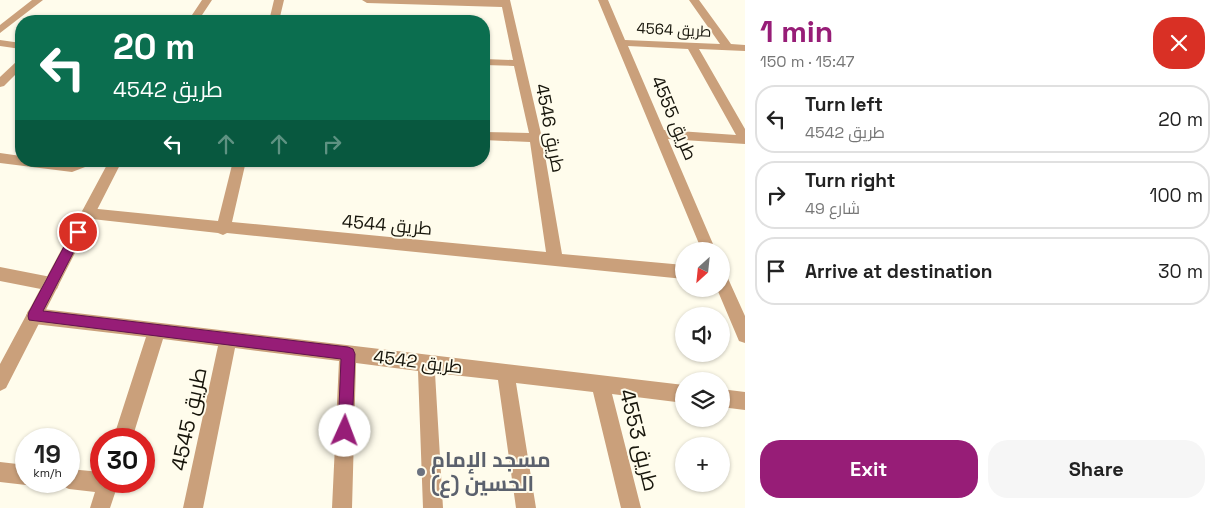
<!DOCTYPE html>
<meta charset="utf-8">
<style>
body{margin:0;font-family:"Space Grotesk",Cairo,sans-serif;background:#f6f6f6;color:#222;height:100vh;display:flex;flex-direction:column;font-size:19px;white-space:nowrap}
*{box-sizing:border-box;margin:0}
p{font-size:16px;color:#767676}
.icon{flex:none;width:28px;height:28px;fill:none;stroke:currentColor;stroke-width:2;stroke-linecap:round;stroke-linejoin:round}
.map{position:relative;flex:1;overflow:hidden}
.sheet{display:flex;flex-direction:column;background:#fff;width:475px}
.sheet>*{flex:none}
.banner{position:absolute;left:15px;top:15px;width:475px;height:152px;border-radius:20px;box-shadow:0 1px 4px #0004;background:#0b6e4f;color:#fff;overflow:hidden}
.needle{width:32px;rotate:207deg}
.tools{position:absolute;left:675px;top:242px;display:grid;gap:10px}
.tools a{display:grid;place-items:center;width:55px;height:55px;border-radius:50%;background:#fff;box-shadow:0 1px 4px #0004;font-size:25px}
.speed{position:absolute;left:15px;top:428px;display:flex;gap:10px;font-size:25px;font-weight:700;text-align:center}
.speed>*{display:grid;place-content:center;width:65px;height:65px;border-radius:50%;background:#fff;box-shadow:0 1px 4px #0004;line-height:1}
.speed small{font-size:12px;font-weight:400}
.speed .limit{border:8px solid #d22;background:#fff;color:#111}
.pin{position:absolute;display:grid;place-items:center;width:42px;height:42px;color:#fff;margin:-21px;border:2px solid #fff;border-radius:50%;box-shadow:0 1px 5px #0007}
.me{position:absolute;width:55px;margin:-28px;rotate:2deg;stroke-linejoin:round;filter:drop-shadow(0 0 4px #0008)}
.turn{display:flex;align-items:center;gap:18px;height:105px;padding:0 15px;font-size:22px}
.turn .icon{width:65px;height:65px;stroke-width:2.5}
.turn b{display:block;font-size:35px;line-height:42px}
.lanes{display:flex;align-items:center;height:48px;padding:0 15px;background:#0003;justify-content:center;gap:25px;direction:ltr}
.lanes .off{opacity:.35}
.round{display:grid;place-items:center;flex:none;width:52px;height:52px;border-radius:20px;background:#f6f6f6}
.head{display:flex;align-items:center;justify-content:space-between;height:85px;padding:0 15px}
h1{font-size:30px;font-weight:700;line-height:38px;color:#971d77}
.action{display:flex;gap:10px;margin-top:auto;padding:10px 15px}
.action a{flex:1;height:58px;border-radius:20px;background:#971d77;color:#fff;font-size:20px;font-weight:700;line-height:58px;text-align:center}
.action a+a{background:#f6f6f6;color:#222}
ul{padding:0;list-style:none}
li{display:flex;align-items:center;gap:15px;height:68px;margin:0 10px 8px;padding:0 5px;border:2px solid #e0e0e0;border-radius:20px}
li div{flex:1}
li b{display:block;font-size:19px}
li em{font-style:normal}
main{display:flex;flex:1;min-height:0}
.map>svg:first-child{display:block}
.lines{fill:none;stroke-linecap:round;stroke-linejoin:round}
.minor{fill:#caa07b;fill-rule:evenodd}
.tertiary{fill:#caa07b;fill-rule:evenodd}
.route{fill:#971d77;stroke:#62134d}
.worship-dot{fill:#6b7280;stroke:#fffcec;stroke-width:2}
.labels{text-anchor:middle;stroke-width:4;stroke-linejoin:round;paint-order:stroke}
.far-street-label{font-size:15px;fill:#17150b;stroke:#fffcec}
.street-label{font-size:18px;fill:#17150b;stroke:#fffcec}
.near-street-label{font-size:21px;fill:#17150b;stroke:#fffcec}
.near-worship-label{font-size:21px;font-weight:bold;fill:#5b616d;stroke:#fffcec;text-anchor:start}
</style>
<main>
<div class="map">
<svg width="745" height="508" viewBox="0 0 745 508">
<rect width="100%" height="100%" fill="#fffcec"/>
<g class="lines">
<!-- minor -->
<path class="minor" d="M32,0H43L0,33V25Z
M274,0H284L279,21H269Z
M362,0H510L542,138L562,254L684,265V279L227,233L223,235L218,233L83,218L81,214L83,210L88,208L218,221L233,161H246L232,222L546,252L530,142L484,140V132L529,133L514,66L484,65V59L513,60L502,7L367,3Z
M598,0H608L625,40L720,44L689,0H699L731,44L745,45V51L699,49L745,129V144L668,139L716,251H702ZM628,46L688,49L736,135L664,130Z
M0,40L21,43V49L0,46Z
M21,60V69L4,86L0,87V77L17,61Z
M0,153L21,156V161H94L93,164L72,172L0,163Z
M0,267L51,277L57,279L59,284L57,289L51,291L0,281Z
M721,272L726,274L745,316V343L739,341L717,289H721Z
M34,308L684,385V403L612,394L641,508H621L593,392L516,383L536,508H516L498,380L435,373L443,508H423L418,371L356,363L352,508H332L339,361L235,348L203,508H183L218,346L163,339L132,439H113L146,337L34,324L28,321L26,316L28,311Z
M721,389L745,392V410L721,407Z
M0,462L26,465V481L33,482L26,485L0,482Z
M69,469L101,472V481H119L110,508H90L95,492L69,489L62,486L60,481H69Z"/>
<!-- tertiary -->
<path class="tertiary" d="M202,0H212L198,21H188Z
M109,161H122L6,388L0,391V364Z"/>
</g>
<!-- route -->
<path class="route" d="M78,227L84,232L43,311L348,347L353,349L355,354L352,431L350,436L345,438L340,436L338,431L341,359L29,320L28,316L29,312L74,228Z"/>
<!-- markers -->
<circle class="worship-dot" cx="421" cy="472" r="5"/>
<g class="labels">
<!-- far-street labels -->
<g class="far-street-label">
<text transform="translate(674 30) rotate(3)" y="5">طريق 4564</text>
</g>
<!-- street labels -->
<g class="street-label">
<text transform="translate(674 118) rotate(67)" y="6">طريق 4555</text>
<text transform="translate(550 128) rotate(79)" y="6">طريق 4546</text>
<text transform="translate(387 225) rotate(5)" y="6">طريق 4544</text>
<text transform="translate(418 362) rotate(7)" y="6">طريق 4542</text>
</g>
<!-- near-street labels -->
<g class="near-street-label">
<text transform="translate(189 419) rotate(-78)" y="7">طريق 4545</text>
<text transform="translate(639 440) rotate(76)" y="7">طريق 4553</text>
</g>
<!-- near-worship labels -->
<g class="near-worship-label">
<text x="431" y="467">مسجد الإمام<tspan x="431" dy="24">الحسين (ع)</tspan></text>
</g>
</g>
</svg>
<div class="tools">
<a><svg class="needle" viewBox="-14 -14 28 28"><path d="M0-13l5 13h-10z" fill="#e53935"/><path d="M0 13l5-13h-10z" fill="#767676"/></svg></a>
<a><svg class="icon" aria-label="sound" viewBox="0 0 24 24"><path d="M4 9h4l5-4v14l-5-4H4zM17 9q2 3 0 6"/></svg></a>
<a><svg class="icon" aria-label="layers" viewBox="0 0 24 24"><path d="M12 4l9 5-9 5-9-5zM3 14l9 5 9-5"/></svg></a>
<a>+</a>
</div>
<div class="speed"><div>19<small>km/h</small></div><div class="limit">30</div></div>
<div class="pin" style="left:78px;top:232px;background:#d93025"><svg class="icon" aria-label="arrive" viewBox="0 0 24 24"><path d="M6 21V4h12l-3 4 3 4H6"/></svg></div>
<svg class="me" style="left:345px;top:431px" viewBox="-20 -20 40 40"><circle r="19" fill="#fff"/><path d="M0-13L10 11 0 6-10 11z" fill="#971d77"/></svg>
<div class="banner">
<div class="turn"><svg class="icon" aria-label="left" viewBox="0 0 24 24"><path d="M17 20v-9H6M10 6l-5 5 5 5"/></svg><div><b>20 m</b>طريق 4542</div></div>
<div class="lanes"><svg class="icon" aria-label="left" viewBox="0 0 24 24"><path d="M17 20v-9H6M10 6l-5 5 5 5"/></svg><svg class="icon off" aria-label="ahead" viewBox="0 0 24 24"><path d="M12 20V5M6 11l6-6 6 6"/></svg><svg class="icon off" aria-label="ahead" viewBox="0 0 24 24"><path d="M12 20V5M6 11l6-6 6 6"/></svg><svg class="icon off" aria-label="right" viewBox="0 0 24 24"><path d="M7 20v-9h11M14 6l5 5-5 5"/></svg></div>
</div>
</div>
<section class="sheet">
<div class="head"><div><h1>1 min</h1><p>150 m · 15:47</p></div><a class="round" style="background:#d93025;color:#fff"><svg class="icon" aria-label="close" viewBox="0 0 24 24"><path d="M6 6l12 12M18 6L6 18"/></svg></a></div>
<ul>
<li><svg class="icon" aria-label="left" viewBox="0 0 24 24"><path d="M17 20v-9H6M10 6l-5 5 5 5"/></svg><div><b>Turn left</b><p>طريق 4542</p></div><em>20 m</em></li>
<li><svg class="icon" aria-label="right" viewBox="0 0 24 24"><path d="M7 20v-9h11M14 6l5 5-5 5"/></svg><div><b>Turn right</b><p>شارع 49</p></div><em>100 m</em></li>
<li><svg class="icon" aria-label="arrive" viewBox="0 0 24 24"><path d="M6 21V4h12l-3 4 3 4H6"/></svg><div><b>Arrive at destination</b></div><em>30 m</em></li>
</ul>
<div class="action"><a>Exit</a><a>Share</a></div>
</section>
</main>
